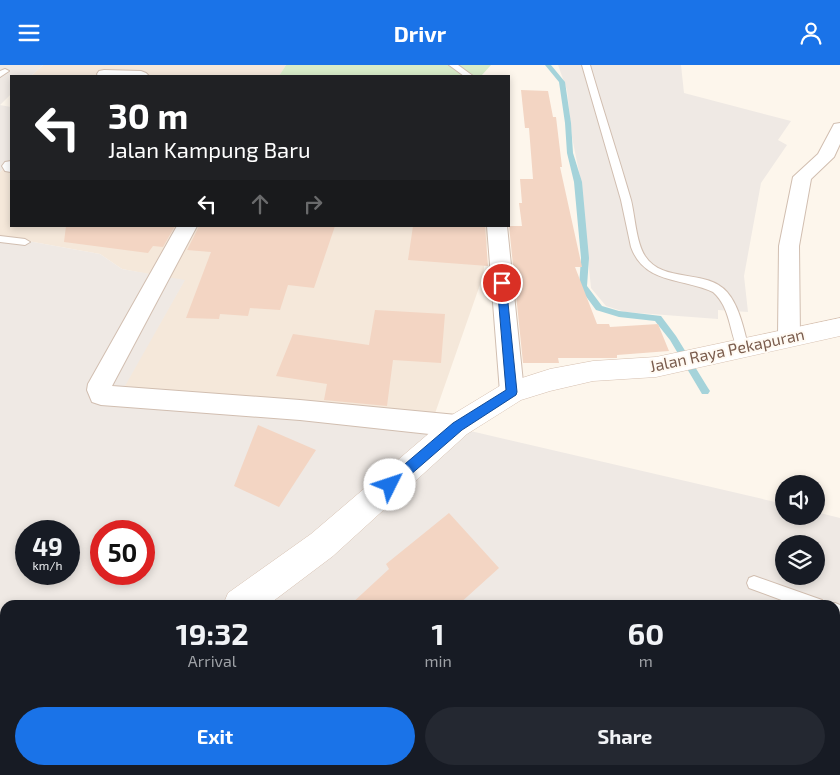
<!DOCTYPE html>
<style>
body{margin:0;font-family:"Exo 2",sans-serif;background:#242831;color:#f1f3f6;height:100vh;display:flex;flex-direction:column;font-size:19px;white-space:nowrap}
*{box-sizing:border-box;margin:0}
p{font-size:16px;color:#9ea1a6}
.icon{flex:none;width:28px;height:28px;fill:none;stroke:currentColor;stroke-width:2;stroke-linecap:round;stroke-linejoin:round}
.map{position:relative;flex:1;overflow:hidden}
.panel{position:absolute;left:0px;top:535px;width:840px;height:175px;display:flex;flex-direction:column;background:#171b24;border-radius:15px 15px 0 0;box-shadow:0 2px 8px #0003}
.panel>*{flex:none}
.top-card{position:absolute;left:10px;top:10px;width:500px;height:152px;border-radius:0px;box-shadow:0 2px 8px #0003;background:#202124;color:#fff;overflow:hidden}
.controls{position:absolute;left:775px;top:410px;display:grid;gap:10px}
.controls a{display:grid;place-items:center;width:50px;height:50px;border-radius:50%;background:#171b24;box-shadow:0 2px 8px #0003;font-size:25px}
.speed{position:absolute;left:15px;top:455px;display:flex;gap:10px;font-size:25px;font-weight:700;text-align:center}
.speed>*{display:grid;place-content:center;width:65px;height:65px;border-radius:50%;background:#171b24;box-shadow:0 2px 8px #0003;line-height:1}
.speed small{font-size:12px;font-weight:400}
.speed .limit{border:8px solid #d22;background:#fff;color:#111}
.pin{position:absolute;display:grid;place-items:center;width:42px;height:42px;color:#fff;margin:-21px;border:2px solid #fff;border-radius:50%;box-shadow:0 1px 5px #0007}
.me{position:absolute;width:55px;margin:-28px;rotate:49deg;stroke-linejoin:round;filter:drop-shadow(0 0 4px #0008)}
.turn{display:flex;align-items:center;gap:18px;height:105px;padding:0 15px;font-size:22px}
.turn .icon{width:65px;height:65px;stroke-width:2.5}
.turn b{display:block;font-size:35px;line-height:42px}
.lanes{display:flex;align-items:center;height:48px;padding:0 15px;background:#0003;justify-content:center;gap:25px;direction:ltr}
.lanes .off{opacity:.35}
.eta{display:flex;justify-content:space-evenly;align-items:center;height:85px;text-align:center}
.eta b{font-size:30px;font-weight:700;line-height:35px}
.primary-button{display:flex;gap:10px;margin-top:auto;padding:10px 15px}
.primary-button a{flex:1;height:58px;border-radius:30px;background:#1a73e8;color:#fff;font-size:20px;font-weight:700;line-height:58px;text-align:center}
.primary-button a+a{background:#242831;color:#f1f3f6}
header{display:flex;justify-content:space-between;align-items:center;height:65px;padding:0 15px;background:#1a73e8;color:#fff;font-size:22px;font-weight:700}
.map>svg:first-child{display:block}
.residential{fill:#f5e8da}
.industrial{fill:#efe9e4;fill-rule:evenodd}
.green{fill:#d8ecc9}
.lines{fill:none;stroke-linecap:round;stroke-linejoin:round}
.stream{fill:#a5d3da;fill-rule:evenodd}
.building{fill:#f3d5c3}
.lane-casing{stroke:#d1beb0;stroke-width:2}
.street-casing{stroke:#d1beb0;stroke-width:2}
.secondary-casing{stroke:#d6c0b0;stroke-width:1}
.lane{fill:#fff;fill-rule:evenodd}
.street{fill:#fff;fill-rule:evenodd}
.secondary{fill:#fff;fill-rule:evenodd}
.route{fill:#1a73e8;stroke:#114b97}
.labels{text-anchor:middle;stroke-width:4;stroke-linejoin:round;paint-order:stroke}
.street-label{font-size:16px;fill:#7a5c4d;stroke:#fffaf3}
</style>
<header><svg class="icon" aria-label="menu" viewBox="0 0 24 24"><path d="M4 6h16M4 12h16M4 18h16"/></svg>Drivr<svg class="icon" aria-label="person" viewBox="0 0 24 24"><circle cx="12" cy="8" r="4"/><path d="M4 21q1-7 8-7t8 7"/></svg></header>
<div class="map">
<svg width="840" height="710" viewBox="0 0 840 710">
<rect width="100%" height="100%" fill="#fdf6ec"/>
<!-- residential -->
<path class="residential" d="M43,0H286L279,11H31Z
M11,96V161H489L483,211L432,357L124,321L184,216L122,204L100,189L0,171V107Z"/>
<!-- industrial -->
<path class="industrial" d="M0,0H43L31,11H11V29L0,40Z
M558,0H681L684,28L791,56L778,75L787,80L761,118L744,211L748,247L718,245V254L625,247L606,241L591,223L580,112L572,72L567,25Z
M0,40L11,42V96L0,107Z
M0,171L100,189L122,204L185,215L125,321L432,357L784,439V451H816V447L840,453V710H0ZM26,466H69V509H26ZM101,466H144V509H101ZM784,479H816V511H784ZM5,540H835V705H5Z"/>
<!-- green -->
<path class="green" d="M286,0H491L481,11H279Z"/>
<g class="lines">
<!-- stream -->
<path class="stream" d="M545,0H551L565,17L571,58L573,88L582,117L589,193L587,221L602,241L619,246L661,251L676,271L708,323L710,326L708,329H702L670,275L655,256L619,252L596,245L579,222L581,193L574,117L567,88L565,58L559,17Z"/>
</g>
<!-- building -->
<path class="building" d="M521,25L548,26L553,52H556L562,102H560L582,202H575L597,259H609L610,262L658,259L669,286L617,290V293H558L559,298H523L509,161H522L519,138H522L520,114H533L529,63H525Z
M66,161H175L163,182L153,181L148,188L64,177Z
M199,161H335L314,223L288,220L280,245L250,243L248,251L220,249L219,254L186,253L211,187L187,185Z
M413,161H485L488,201L408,195Z
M375,245L445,249L441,298L393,295L387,341L324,335L327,319L276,311L293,269L369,280Z
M258,360L316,385L279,442L234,421Z
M449,448L499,503L458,540H350L389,504L386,499Z"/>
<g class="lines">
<!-- lane casing -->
<g class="lane-casing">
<path id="lane" d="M449,0H458L473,11H464Z
M582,0H590C603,45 618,90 631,135C635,151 636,177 645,191C663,219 706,203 727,227C740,242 744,266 749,284L747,287H739C729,267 731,243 713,227C683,213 644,219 631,182L621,135Z
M5,4L9,6L0,12V6Z
M0,171L25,174L30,177L25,180L0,177Z
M754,511L822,535L825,540H795L749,523L747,518L749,513Z
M835,538L840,540V556L835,554V540H831Z"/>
</g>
<!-- street casing -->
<g class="street-casing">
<path id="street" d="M104,5L141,6L146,8L149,11H98L97,9L99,6Z
M840,58V79L834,92L811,114L799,181L800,272L797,278L789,281L781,278L778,272L779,181L793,112L818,89L834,59Z
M11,96V107L5,106L2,101L5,97Z
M177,161H197L112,321L300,335L457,350L466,353L470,361L466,369L457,372L300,355L101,340L92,337L87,325L88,319Z
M487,161H507L524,327L521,334L512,337L503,334L500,327Z"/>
</g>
<!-- secondary casing -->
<g class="secondary-casing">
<path id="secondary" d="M840,253V271L656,312L593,316L550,326L521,335L467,369L333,491L268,540H223L228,528L311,469L447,353L503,319L550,304L593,296L656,292Z
M5,702V705H46L44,710H2Z"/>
</g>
<!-- lane -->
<use href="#lane" class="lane"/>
<!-- street -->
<use href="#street" class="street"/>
<!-- secondary -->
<use href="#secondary" class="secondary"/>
</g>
<!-- route -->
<path class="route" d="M502,215L506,218L517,327L516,330L462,365L394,424L390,426L385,424L384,420L385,416L453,358L506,325L497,218Z"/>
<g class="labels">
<!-- street labels -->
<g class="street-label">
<text transform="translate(727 285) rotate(-12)" y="6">Jalan Raya Pekapuran</text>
</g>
</g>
</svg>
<div class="controls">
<a><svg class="icon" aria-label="sound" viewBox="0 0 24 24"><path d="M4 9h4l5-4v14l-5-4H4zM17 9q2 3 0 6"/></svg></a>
<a><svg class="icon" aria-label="layers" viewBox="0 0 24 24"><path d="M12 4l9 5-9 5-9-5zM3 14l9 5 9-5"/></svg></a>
</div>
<div class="speed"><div>49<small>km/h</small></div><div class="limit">50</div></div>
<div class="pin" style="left:502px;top:218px;background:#d93025"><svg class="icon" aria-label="arrive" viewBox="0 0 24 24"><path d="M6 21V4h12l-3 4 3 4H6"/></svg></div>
<svg class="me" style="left:390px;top:420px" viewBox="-20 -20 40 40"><circle r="19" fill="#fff"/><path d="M0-13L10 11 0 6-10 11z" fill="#1a73e8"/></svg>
<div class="top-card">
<div class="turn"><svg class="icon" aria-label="left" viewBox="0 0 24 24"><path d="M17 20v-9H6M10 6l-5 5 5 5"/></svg><div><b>30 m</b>Jalan Kampung Baru</div></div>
<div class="lanes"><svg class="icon" aria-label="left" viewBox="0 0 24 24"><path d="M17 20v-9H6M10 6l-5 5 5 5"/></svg><svg class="icon off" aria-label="ahead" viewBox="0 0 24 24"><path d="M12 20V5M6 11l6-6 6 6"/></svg><svg class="icon off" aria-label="right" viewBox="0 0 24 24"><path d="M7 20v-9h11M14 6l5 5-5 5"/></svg></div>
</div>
<section class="panel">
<div class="eta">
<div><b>19:32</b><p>Arrival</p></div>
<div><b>1</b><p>min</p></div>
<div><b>60</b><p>m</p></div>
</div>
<div class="primary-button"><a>Exit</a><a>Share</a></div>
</section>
</div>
